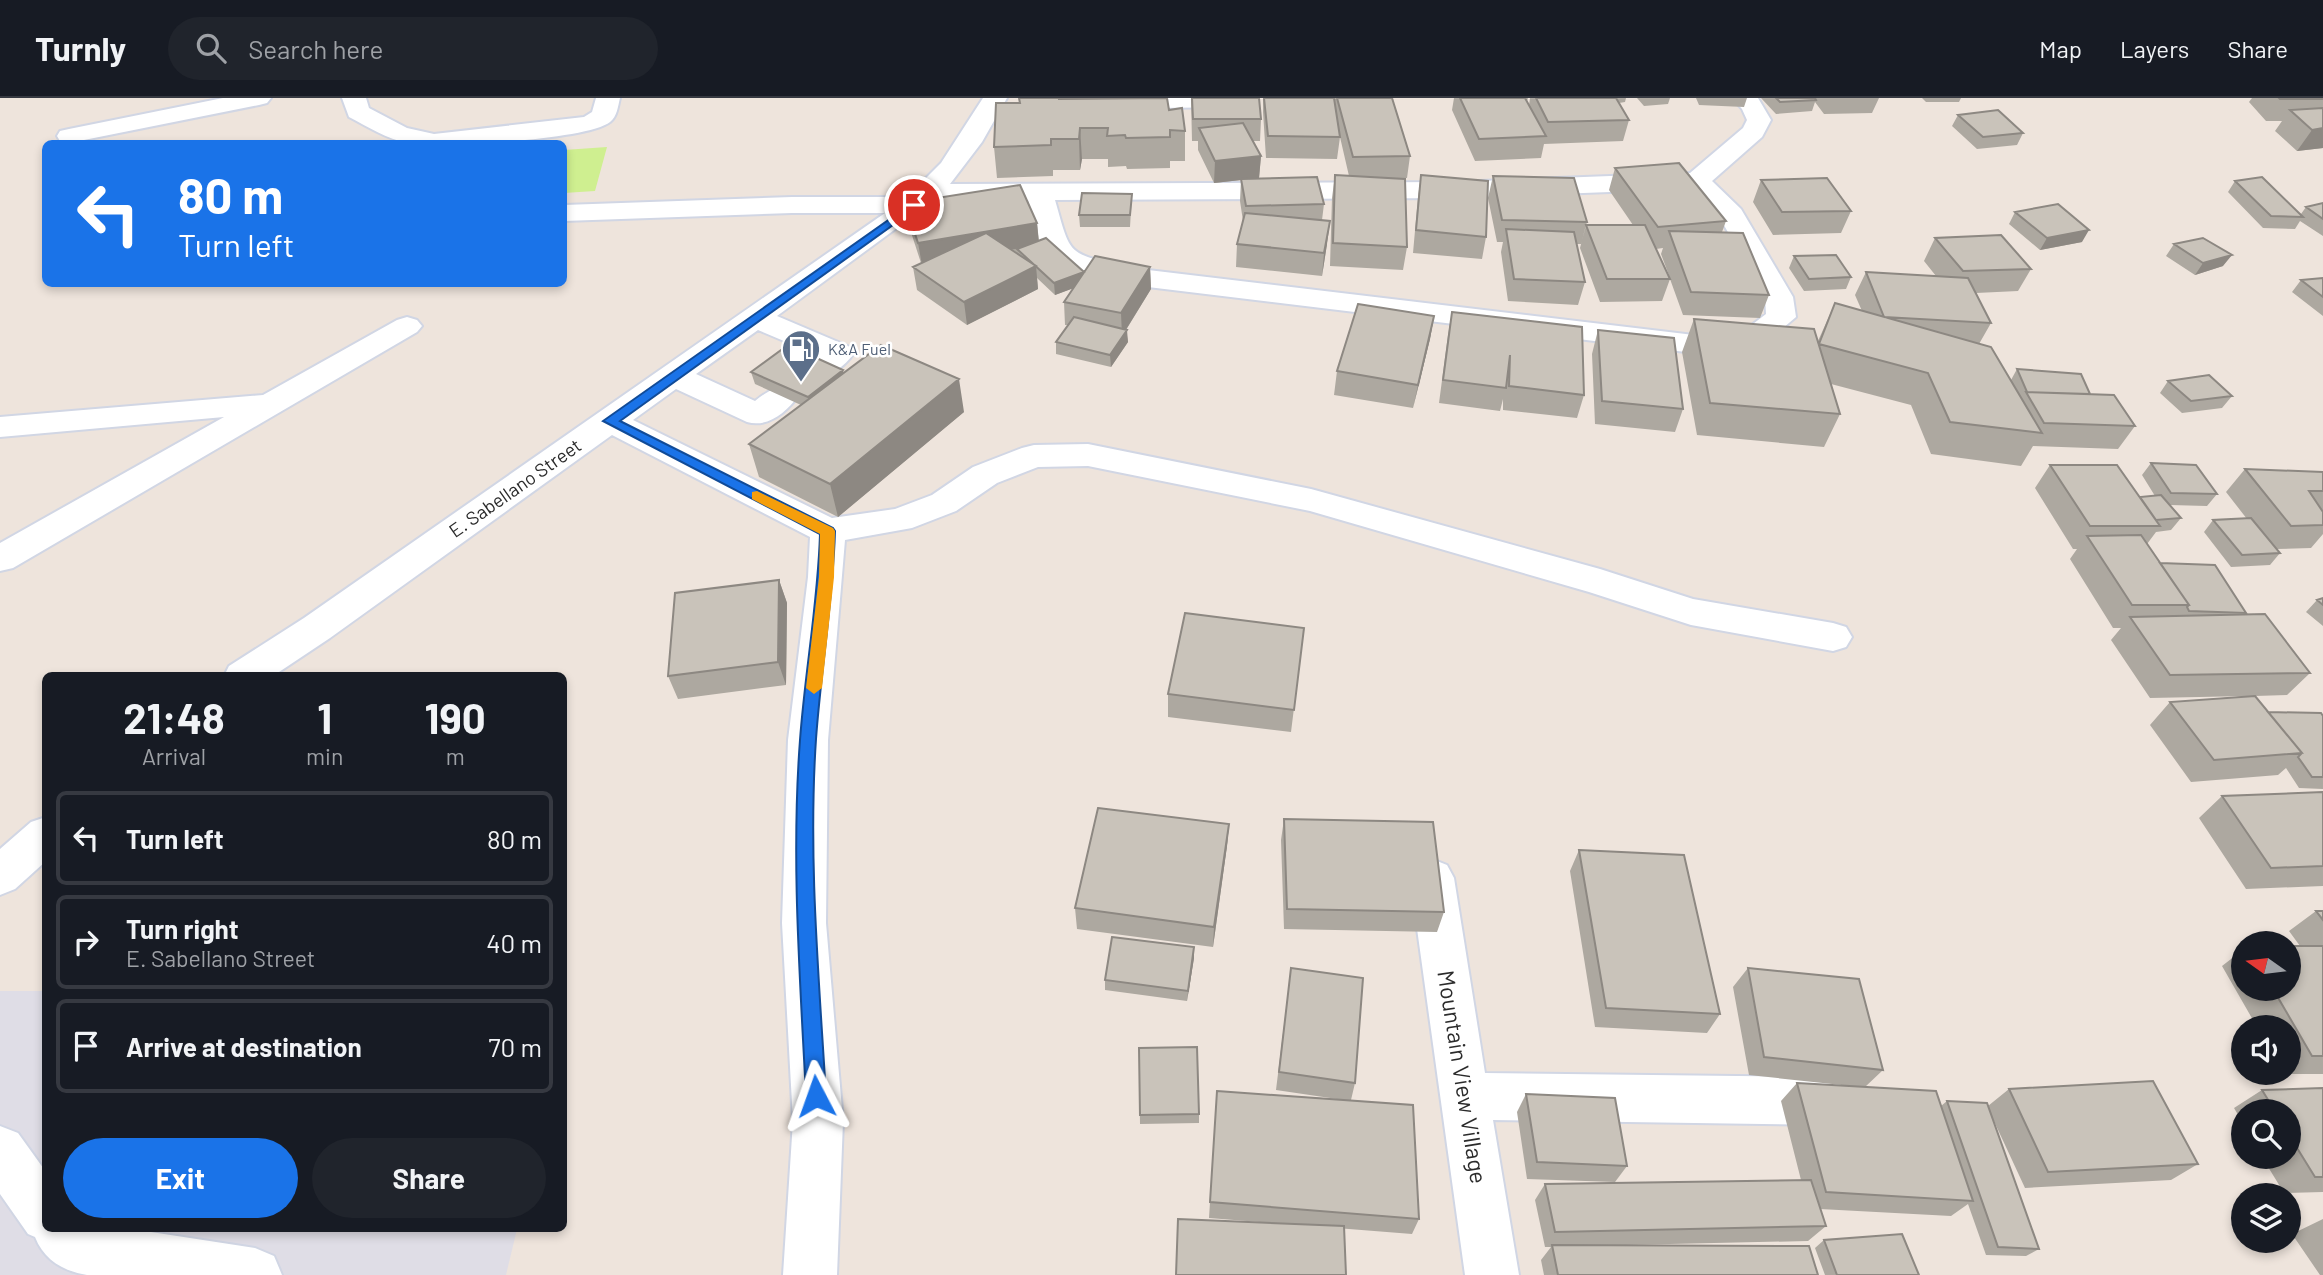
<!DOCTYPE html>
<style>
body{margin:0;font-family:Barlow,sans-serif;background:#20242c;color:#f1f3f6;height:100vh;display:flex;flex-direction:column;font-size:26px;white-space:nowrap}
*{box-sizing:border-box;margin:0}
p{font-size:23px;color:#9ea1a6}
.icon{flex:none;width:38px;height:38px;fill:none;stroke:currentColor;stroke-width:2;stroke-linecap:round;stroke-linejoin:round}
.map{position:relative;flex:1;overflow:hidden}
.sheet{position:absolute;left:42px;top:574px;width:525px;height:560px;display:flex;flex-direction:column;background:#171b24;border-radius:10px;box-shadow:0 4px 10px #0003}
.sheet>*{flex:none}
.guide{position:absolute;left:42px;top:42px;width:525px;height:147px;border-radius:10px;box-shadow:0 4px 10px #0003;background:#1a73e8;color:#fff;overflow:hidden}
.needle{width:46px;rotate:284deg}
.buttons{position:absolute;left:2231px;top:833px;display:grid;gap:14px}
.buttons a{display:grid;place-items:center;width:70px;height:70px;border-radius:50%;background:#171b24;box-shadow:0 4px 10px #0003;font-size:35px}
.pin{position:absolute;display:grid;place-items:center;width:60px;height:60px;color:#fff;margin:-30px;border:4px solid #fff;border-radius:50%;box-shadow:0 2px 7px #0007}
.me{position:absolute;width:77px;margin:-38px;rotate:356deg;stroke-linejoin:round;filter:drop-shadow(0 0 5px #0008)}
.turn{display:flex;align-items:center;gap:24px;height:147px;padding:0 21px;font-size:32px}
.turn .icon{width:91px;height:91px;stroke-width:2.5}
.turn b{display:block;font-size:49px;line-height:60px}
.eta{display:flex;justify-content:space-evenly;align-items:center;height:119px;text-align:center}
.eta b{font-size:42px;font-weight:700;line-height:49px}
.action{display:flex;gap:14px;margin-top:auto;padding:14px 21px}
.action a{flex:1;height:80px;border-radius:42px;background:#1a73e8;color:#fff;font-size:28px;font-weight:700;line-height:80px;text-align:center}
.action a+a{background:#20242c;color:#f1f3f6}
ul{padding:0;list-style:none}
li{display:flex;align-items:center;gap:21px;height:94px;margin:0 14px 10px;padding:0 7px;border:4px solid #363941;border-radius:10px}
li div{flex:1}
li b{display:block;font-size:26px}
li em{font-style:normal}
header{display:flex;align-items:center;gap:42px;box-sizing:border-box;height:98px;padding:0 35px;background:#171b24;border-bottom:2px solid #363941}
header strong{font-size:33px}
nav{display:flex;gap:38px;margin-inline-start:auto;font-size:24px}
.search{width:490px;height:63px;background:#20242c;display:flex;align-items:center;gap:18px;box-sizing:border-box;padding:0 24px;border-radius:38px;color:#9ea1a6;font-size:26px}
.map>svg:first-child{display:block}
.industrial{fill:#dfdde6}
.pitch{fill:#cfef90}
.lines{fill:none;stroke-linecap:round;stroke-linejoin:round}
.minor-casing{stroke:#d1d6e4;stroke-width:4}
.minor{fill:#fff;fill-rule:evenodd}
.wall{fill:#ada8a0;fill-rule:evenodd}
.shaded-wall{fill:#8d8882}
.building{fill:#c9c3ba;stroke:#8d8882;stroke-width:2}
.route{fill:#1a73e8;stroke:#114b97;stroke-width:2}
.slow{fill:#f59e0b}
.labels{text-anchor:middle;stroke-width:5;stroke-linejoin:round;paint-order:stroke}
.far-service-label{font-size:16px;fill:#4e5e75;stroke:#fff;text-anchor:start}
.street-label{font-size:19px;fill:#2b2b2b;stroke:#fff}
.near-street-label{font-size:23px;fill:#2b2b2b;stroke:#fff}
</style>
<header>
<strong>Turnly</strong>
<div class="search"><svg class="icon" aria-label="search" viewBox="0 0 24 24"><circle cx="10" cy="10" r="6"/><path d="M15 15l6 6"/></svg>Search here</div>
<nav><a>Map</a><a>Layers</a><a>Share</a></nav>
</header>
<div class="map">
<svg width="2323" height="1177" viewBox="0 0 2323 1177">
<rect width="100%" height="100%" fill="#eee4dc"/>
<!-- industrial -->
<path class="industrial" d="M0,893H45L46,1130L517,1131L506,1177H0Z"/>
<!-- pitch -->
<path class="pitch" d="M607,49L595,93L564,95V52Z"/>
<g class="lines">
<!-- minor casing -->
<g class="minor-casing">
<path id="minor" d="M223,0H271L267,5L259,7L69,45L60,43L57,38L60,33L69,31Z
M342,0H366L369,10L407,30L434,36L584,19L592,14L596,0H620C618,8 617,19 610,24C588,42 440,50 408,45C387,41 368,29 349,19Z
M983,0H1007L982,44L950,86L1454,84L1690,75L1743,30L1747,22L1742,11L1732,0H1758L1771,22L1762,39L1712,83L1741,111L1793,199L1796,219L1764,246L1694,255L1123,186C1095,179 1058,176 1041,151L1028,102H935L777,218L850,249L854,255C843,271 826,282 807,278L803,271L817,257L758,232L696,276L755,303C768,293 776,287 793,291L798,298C786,315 767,330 747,324L676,291L633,322L832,420L895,411L932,397L973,369L1022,350L1034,347L1088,346L1311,391L1600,471L1693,501L1833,525L1846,529L1852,539L1846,549L1833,553L1691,527L1589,494L1310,413L1088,368L1038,369L997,385L956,413L912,430L845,442L828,642L826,825L843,1023L837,1177H783L793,1023L782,825L788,642L808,479L810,439L612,337L330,540L273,578H224L229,568L304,520L885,115H792L564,123V107L792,99H907L941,65ZM1689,91L1717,115L1765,199L1766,216L1745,232L1694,237L1123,169C1066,154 1071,158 1055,102L1454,100Z
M1042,0H1255L1256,2L1253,7L1244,9L1063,11L1046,5Z
M407,219L417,222L422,228L417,234L13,470L0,473V445L224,319L0,339V319L263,297L397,222Z
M46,719V763L15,791L0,797V751L31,724Z
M1432,761L1447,767L1454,780L1485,975L1834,979L1851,986L1858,1003L1851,1020L1834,1027L1493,1022L1519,1177H1465L1410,780L1417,767Z
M0,1028L18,1035L46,1074V1130H125L255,1150L274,1158L282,1177H87C63,1173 44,1162 35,1139L28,1136L0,1096Z"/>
</g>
<!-- minor -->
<use href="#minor" class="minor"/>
</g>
<!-- wall -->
<path class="wall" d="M1019,0L1059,1L1169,12L1185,33V63H1170V70L1127,71L1126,68L1108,69V61H1082L1080,72H1053V78L997,80L994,49L1020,5Z
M1191,0L1261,21L1260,43H1253L1261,58L1259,80L1324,106L1322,122L1327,146L1322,178L1236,169L1237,146L1243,123L1240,103L1241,82L1214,85L1198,52V43H1192Z
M1263,0H1392L1410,58L1407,80H1393L1407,149L1403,172L1330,168L1332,100L1335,77L1349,78L1340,39L1337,61L1266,60L1263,14Z
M1454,0H1528L1527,3L1529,7L1530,0H1626L1625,4L1619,5L1629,22L1623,43L1544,46L1541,60L1475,63L1452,12Z
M1637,0H1670L1668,6L1644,8Z
M1696,0H1747L1744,9L1699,7Z
M1761,0H1879L1872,15L1824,16L1815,4L1812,13L1776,16Z
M1922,0H1961L1959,4H1926Z
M2252,0H2323V50L2297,53L2275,33L2282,23H2266L2249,4Z
M1958,17L2023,35L2017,47L1977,51L1952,28Z
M1615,70L1726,123L1722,134L1769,197L1760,220L1683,217L1670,181L1662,203L1600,204L1580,150L1586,127H1633L1609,92ZM1663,150L1661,156L1670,180L1656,151Z
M1421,77L1486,139L1482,161L1413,155L1418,99Z
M1493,78L1587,124L1581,146H1577L1585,184L1578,207L1508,203L1501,154L1503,144H1497L1488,100Z
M1761,82L1851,113L1841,135L1773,137L1753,104Z
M2235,83L2301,116L2306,109L2323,105V138L2300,123L2295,131L2263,130L2228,94Z
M1132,96L1130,129H1080L1079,117Z
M905,105L1037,125L1039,143L1084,174L1150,169L1151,191L1126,232L1128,244L1111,269L1056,256V244L1068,227H1065L1064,204L1073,190L1055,197L1037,180L1038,191L967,227L917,192L913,169L921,165L909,128Z
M2015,114L2082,144L2040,152L2009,126Z
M1935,140L2031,171L2018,193L1976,195L1991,225L1979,246L2011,282L2017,271L2090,296L2135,328L2118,351L2033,348L2021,368L1931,356L1911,307L1831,286L1840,316L1824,349L1697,337L1682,254L1694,221L1818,243L1835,205L1862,213L1855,197L1866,174L1936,178L1924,163Z
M2174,146L2223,168L2195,177L2166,158Z
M1794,158L1851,179L1846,191L1804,193L1789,170Z
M2323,180V218L2292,194L2301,182Z
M1452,214L1584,297L1577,320L1503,312V301L1500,313L1439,305L1448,237Z
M1434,218L1430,241L1413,310L1334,297L1337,273Z
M1598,232L1683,311L1675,334L1595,326L1592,256Z
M751,274H844L964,314L838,419L759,379L749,346L801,307L755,286Z
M2168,283L2232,298L2222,310L2182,315L2160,295Z
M2151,365L2217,396L2207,408L2170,407L2181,420L2171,432L2156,434L2147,446L2160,465L2246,515L2310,575L2287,597L2255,598L2268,614L2323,618V691L2299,690L2286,670L2278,677L2191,684L2150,627L2170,604L2248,598L2150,600L2111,542L2121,530H2113L2070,461L2077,451H2073L2035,390L2050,367L2140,399L2155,398L2142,377Z
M2245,371L2323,374V436L2311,450L2276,451L2280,455L2270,467L2231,469L2204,434L2213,422L2247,421L2226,394Z
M779,482L787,505L786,587L678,601L668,578Z
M2323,500V528L2306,514L2317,502Z
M1304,530L1291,634L1168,619V596Z
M2323,694V788L2246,791L2199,720L2222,698Z
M1284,721L1444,814L1437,834L1284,831L1281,742Z
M1229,726L1227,748L1213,849L1077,831L1075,810Z
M1579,752L1720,916L1707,935L1595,929L1570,773Z
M2316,813H2323V976H2283V975H2289V929H2257L2222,868L2244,851V891H2289L2300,848L2289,833Z
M1194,860L1187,903L1105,892V882Z
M1291,870L1355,985L1351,1002L1419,1121L1412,1136L1209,1120L1217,993L1337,1001L1276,992Z
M1748,870L1883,972L1865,989L1941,1008L1947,1003L1988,1008L2009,991L2198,1066L2171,1082L2025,1090L1993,1021L2039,1151L2026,1158L1986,1157L1968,1106L1951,1118L1820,1111L1826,1128L1808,1143L1626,1147L1818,1177H1544L1541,1162L1551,1149H1545L1535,1102L1545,1086L1801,1082L1781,1003L1797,985L1851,988L1749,977L1733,889Z
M1139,950L1199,1016V1025L1140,1026Z
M2323,990V1094L2284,1095L2262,1059H2289V1013H2244V1027L2234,1010L2262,992Z
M1526,996L1627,1068L1615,1084L1527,1081L1517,1014Z
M2323,1121V1177H2320L2292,1136Z
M1824,1142L1919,1177H1825L1815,1150Z"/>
<!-- shaded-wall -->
<path class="shaded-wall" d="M1080,30L1082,61L1080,72L1079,41Z
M2323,30V50L2297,53L2312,32Z
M1261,58L1259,80L1214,85L1215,63Z
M1330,123L1327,146L1322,178L1324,155Z
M1037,125L1039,147L922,167L918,145Z
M2089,132L2082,144L2040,152L2047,140Z
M2232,157L2223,168L2195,177L2203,165Z
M1036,168L1038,191L967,227L964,204Z
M1150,169L1151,191L1122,238L1121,215Z
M1084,174L1085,186L1055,197L1054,185Z
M1434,218L1430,241L1413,310L1418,287Z
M1127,232L1128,244L1111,269L1110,257Z
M843,272L846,284L811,311L808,299Z
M959,281L964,314L838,419L830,386Z
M779,482L787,505L786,587L778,564Z
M1229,726L1227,748L1213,849L1214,829Z
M1194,849V860L1187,903L1188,893Z"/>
<!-- building -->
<path class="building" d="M1019,0H1059V1L1167,0L1169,12L1182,10L1185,33L1170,32V39L1126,40L1125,37L1107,38L1108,30H1080L1079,41H1051V47L994,49L996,5H1020Z
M1192,0H1259L1261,21H1193Z
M1264,0H1334L1340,39L1268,38Z
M1337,0H1392L1410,58L1353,59Z
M1460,0H1525L1546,38L1479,41Z
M1536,0H1616L1629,22L1548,24Z
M1776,0H1815L1816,2L1780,4Z
M2279,0H2323V1H2280Z
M2323,10V30L2312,32L2290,12Z
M1998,12L2023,35L1983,39L1958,17Z
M1243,25L1261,58L1215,63L1199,30Z
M1679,65L1726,123L1658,129L1615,70Z
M1335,77L1405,81L1407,149L1333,145Z
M1421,77L1488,83L1486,139L1416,132Z
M1493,78L1574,80L1587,124L1502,122Z
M1317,79L1324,106L1246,108L1241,81Z
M2262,79L2303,119L2271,118L2235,83Z
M1827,80L1851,113L1782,114L1761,82Z
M1020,87L1037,125L918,145L905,105Z
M1082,95L1132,96L1130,117H1079Z
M2323,105V121L2306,109Z
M2058,106L2089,132L2047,140L2015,114Z
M1245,115L1330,123L1324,155L1237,146Z
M1586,127H1645L1670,181H1607Z
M1506,131L1574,134L1585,184L1514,181Z
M1669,133L1743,135L1769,197L1691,194Z
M986,135L1036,168L964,204L913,169Z
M2001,137L2031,171L1963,173L1935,140Z
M1046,140L1084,174L1054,185L1017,151Z
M2203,140L2232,157L2203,165L2174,146Z
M1836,157L1851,179L1809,181L1794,158Z
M1095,158L1150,169L1121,215L1064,204Z
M1866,174L1968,180L1991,225L1884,219Z
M2323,180V199L2301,182Z
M1835,205L1991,249L2042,335L1950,324L1928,275L1819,246Z
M1358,206L1434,218L1418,287L1337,273Z
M1452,214L1582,229L1584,297L1509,288L1510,257L1506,290L1443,282Z
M1074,219L1127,232L1110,257L1056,244Z
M1694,221L1814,231L1840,316L1710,305Z
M1598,232L1674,240L1683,311L1602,303Z
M788,247L843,272L808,299L751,274Z
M881,247L959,281L830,386L749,346Z
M2017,271L2081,276L2090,296L2027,294Z
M2209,277L2232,298L2191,303L2168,283Z
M2026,294L2114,297L2135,328L2044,325Z
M2151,365L2196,367L2217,396L2171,395Z
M2050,367H2117L2160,428H2090Z
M2245,371L2323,374V393H2309L2323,414V427L2291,428Z
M2161,397L2181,420L2156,422L2140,399Z
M2251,420L2280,455L2242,457L2213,422Z
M2141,437L2189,507H2132L2087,438Z
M2160,465L2215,467L2246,515L2189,513L2187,509L2189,507Z
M779,482L778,564L668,578L675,495Z
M2323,500V507L2317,502Z
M1185,515L1304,530L1294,612L1168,596Z
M2265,516L2310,575L2170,577L2130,519Z
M2255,598L2302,655L2214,662L2170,604Z
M2268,614L2321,615L2323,618V679H2312L2298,659L2302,655Z
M2323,694V768L2271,770L2222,698Z
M1098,710L1229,726L1214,829L1075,810Z
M1284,721L1433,724L1444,814L1287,811Z
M1579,752L1684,757L1720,916L1606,910Z
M2316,813H2323V822Z
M1112,839L1194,849L1188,893L1105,882Z
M2289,848H2323V958H2312L2273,891H2289Z
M1291,870L1363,880L1355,985L1279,974Z
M1748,870L1859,881L1883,972L1764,959Z
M1197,949L1199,1016L1140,1017L1139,950Z
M2153,983L2198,1066L2048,1074L2009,991Z
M1797,985L1936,993L1973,1103L1826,1094Z
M2323,990V1079H2315L2289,1037V1013H2275L2262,992Z
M1217,993L1413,1007L1419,1121L1210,1104Z
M1526,996L1615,1000L1627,1068L1537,1064Z
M1947,1003L1987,1005L2039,1151L1998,1149Z
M1811,1082L1826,1128L1555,1134L1545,1086Z
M1178,1121L1344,1128L1346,1177H1176Z
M1902,1136L1919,1177H1837L1824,1142Z
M1552,1147L1809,1148L1818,1177H1558Z"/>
<!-- route -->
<path class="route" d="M914,104L919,107L918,109L620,323L833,430L835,433C833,503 821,571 816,641C808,760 819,879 826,998L823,1005L816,1008L809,1005L806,998C800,879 791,761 800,642C805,573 818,505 820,436L603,323Z"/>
<!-- slow -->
<path class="slow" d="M757,393L833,430L835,433L834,479L822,590L814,596L806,590L819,479L820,436L752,401V394Z"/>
<!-- icons -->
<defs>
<g id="fuel-pin" transform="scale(2.0125)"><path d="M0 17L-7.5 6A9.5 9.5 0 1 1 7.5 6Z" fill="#5c6f8a" stroke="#fff"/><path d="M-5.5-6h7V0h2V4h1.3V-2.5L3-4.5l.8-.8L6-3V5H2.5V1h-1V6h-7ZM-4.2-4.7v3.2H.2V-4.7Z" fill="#fff"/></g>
</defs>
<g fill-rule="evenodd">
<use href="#fuel-pin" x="801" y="251"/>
</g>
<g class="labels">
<!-- far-service labels -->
<g class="far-service-label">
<text x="828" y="257">K&amp;A Fuel</text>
</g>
<!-- street labels -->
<g class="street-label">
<text transform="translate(515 390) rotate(-35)" y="7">E. Sabellano Street</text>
</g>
<!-- near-street labels -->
<g class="near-street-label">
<text transform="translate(1462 979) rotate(81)" y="8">Mountain View Village</text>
</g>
</g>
</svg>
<div class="buttons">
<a><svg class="needle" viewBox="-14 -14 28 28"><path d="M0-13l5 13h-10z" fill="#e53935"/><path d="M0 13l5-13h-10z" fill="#9ea1a6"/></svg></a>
<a><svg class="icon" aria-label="sound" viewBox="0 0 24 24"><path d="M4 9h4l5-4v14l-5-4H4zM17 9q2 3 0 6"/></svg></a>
<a><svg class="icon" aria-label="search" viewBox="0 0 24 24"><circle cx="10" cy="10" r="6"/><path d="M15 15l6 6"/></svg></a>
<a><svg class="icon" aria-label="layers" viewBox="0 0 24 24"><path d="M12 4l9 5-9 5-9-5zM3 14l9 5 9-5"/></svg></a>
</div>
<div class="pin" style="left:914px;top:107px;background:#d93025"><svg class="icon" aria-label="arrive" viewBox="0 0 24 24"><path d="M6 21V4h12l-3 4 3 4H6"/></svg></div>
<svg class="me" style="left:816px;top:998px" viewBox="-20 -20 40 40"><path d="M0-17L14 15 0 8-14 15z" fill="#1a73e8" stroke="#fff" stroke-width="4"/></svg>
<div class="guide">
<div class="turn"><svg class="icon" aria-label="left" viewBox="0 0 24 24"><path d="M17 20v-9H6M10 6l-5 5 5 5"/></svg><div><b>80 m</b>Turn left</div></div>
</div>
<section class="sheet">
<div class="eta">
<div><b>21:48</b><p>Arrival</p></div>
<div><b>1</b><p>min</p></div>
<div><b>190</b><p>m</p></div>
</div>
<ul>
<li><svg class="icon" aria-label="left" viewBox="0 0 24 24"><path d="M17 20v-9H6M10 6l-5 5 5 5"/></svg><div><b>Turn left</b></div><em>80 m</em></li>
<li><svg class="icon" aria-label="right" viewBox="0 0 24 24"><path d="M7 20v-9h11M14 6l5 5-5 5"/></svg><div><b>Turn right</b><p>E. Sabellano Street</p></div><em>40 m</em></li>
<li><svg class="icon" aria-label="arrive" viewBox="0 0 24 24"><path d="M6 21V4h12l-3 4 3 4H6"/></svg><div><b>Arrive at destination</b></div><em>70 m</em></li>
</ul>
<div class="action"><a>Exit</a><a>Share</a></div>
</section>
</div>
